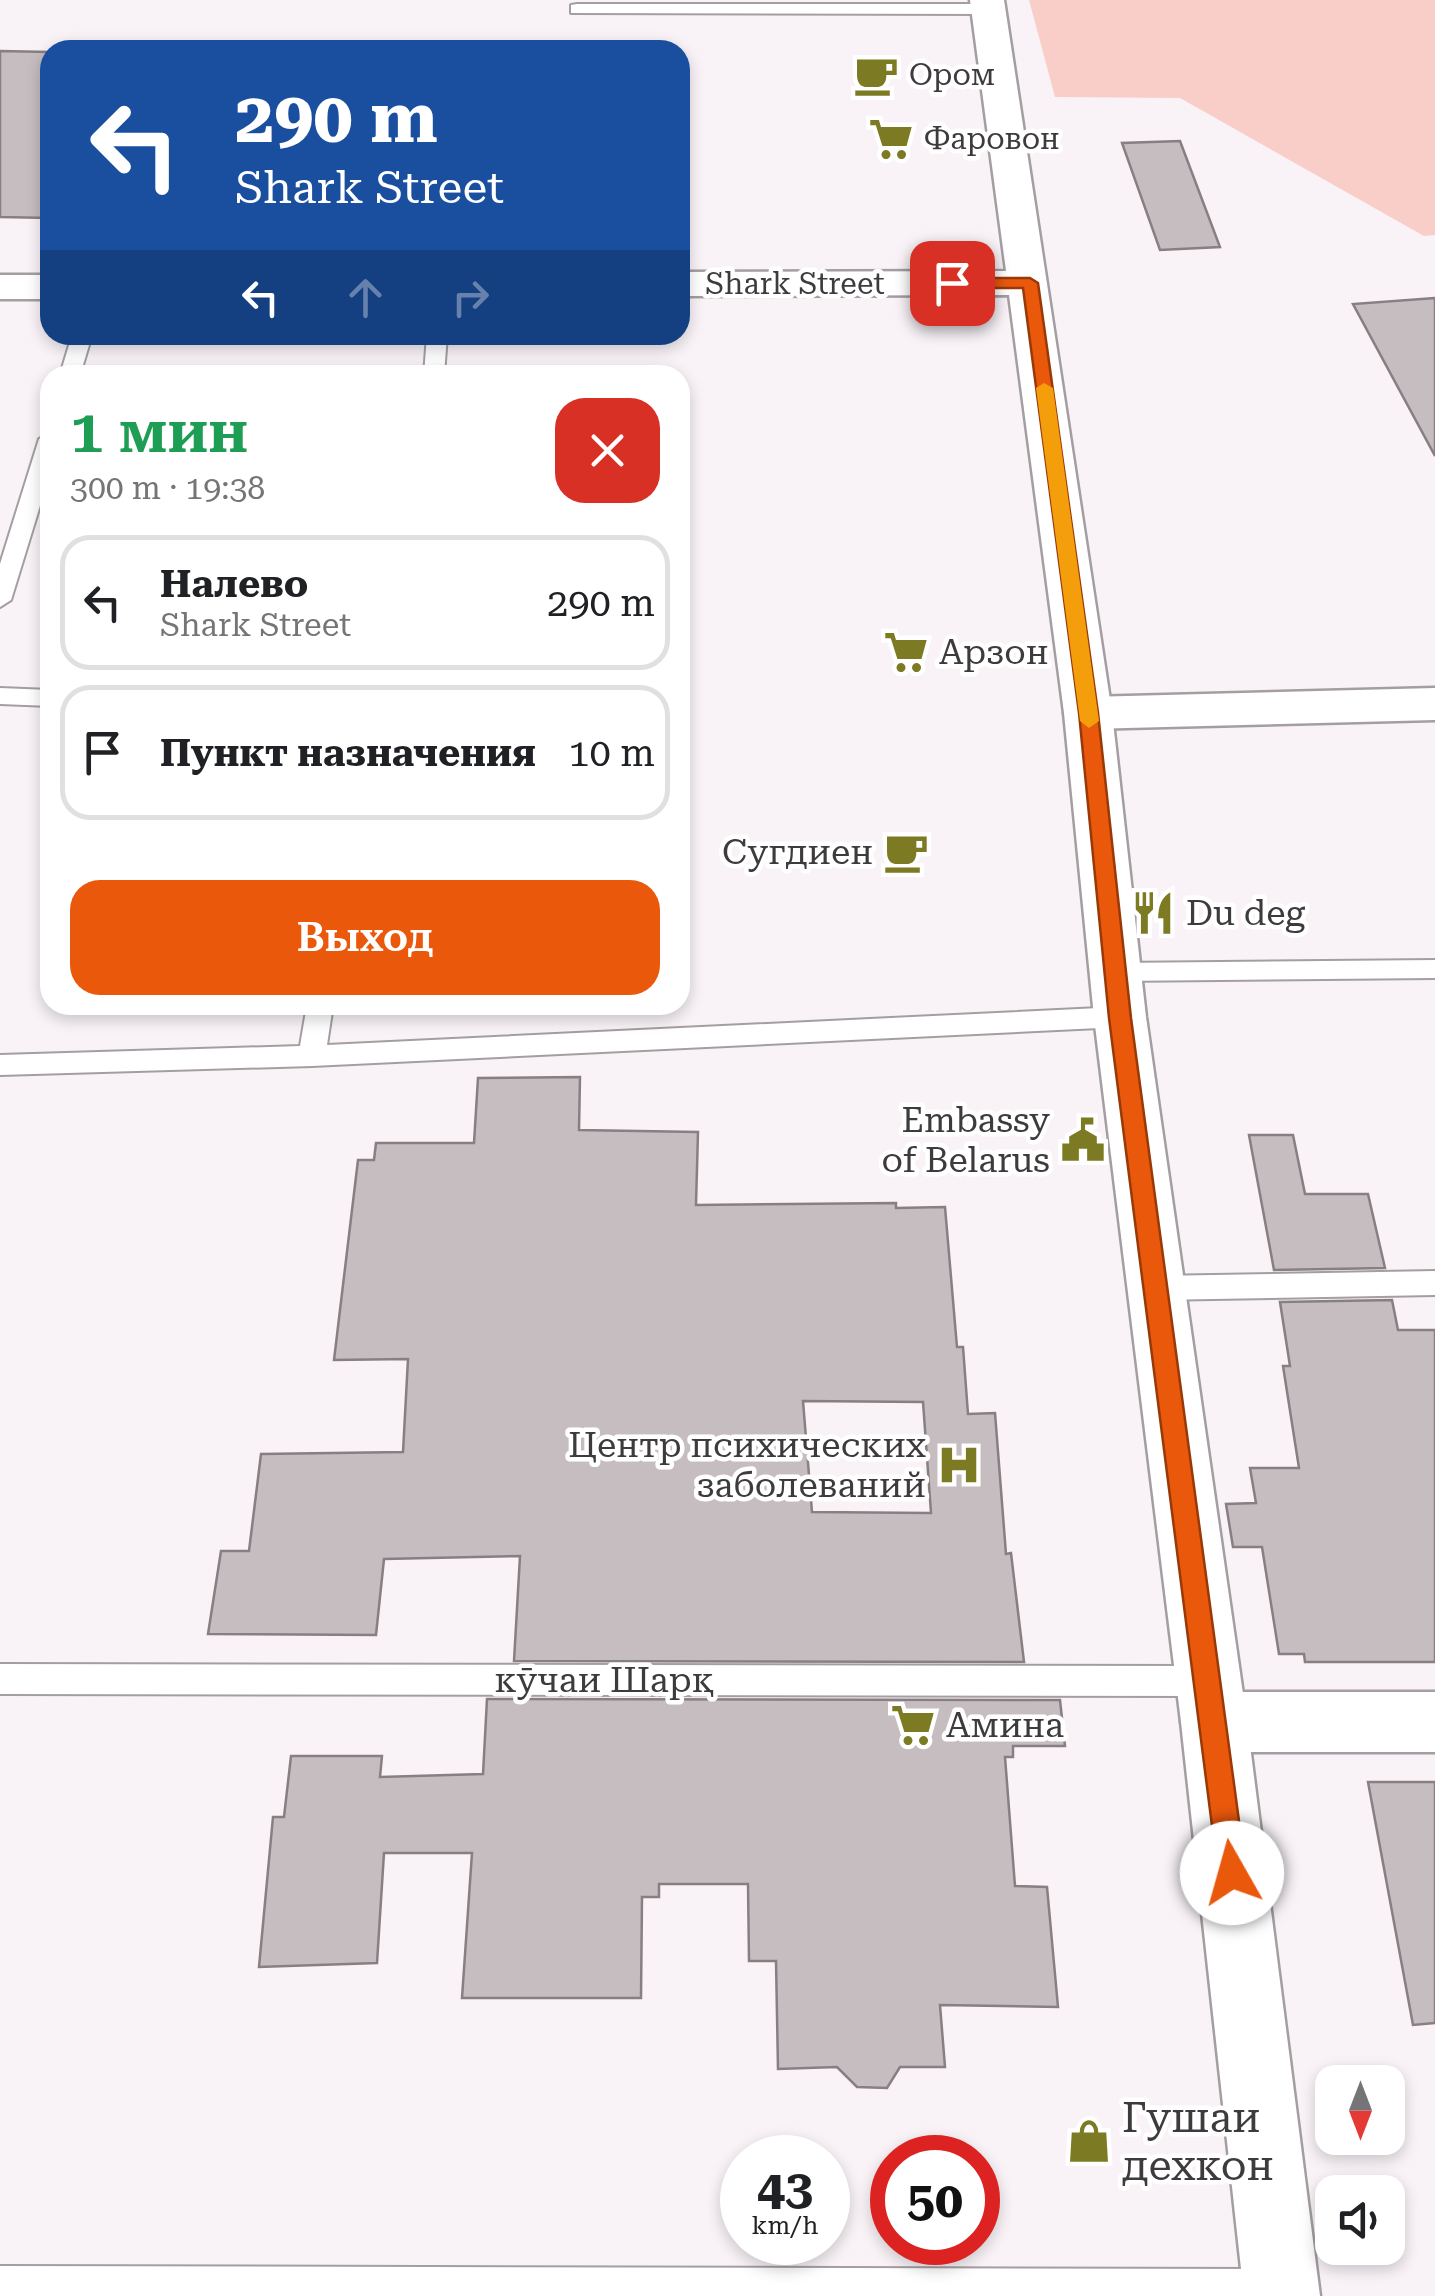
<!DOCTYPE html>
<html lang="ru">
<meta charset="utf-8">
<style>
body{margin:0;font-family:"Roboto Serif",serif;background:#f2f2f2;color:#202124;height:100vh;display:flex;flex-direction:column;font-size:38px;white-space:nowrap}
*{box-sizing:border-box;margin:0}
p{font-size:32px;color:#757577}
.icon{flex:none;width:55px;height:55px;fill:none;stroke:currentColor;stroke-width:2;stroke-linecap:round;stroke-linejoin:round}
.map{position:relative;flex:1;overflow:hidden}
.panel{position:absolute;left:40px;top:365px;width:650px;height:650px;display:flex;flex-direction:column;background:#fff;border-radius:30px;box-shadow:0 5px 15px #0003}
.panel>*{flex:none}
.guide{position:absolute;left:40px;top:40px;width:650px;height:305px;border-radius:30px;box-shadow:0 5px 15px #0003;background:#1a4fa0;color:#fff;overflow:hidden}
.needle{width:65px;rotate:180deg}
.buttons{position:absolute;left:1315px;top:2065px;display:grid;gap:20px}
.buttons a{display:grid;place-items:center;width:90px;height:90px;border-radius:20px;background:#fff;box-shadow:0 5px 15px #0003;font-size:50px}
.speed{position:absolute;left:720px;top:2135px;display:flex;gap:20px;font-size:50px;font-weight:700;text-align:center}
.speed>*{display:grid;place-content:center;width:130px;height:130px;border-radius:50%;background:#fff;box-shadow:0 5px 15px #0003;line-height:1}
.speed small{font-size:25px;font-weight:400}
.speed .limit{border:15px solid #d22;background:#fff;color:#111}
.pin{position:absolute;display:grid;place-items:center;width:85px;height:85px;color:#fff;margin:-42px;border-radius:20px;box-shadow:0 5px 15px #0006}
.me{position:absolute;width:110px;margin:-55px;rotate:353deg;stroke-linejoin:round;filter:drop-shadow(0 0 8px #0008)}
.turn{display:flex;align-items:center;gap:35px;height:210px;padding:0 30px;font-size:45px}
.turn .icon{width:130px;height:130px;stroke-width:2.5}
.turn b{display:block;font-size:70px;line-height:85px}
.lanes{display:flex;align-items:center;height:95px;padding:0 30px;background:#0003;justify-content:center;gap:50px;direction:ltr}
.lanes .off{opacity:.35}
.round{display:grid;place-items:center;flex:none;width:105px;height:105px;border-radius:30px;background:#f2f2f2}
.head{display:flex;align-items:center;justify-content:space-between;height:170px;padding:0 30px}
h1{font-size:60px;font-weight:600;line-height:75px;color:#1e9e55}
.button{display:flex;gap:20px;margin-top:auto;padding:20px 30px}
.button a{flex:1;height:115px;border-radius:30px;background:#ea580c;color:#fff;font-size:40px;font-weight:600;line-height:115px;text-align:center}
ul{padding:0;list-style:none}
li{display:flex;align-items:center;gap:30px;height:135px;margin:0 20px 15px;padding:0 10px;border:5px solid #e0e0e0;border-radius:30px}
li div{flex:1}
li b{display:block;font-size:38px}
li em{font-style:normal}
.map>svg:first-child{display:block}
.green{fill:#f9cec9}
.building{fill:#c5bdbf;stroke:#877f81;stroke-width:2.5;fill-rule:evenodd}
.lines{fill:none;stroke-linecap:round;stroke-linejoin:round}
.service-casing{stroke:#a49ea3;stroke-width:4}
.minor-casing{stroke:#a49ea3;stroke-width:5}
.secondary-casing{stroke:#a49ea3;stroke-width:5}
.service{fill:#fff;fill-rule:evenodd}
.minor{fill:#fff;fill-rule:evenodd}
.secondary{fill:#fff;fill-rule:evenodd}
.route{fill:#ea580c;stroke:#983908;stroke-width:2.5}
.slow{fill:#f59e0b}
.labels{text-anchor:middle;stroke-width:9;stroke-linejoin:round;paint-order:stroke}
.far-poi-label{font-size:30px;fill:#3e3b3d;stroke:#fff;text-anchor:start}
.far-street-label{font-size:30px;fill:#3e3b3d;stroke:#fff}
.poi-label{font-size:35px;fill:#3e3b3d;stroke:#fff;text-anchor:start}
.street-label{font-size:35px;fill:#3e3b3d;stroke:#fff}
.near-poi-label{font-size:42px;fill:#3e3b3d;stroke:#fff;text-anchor:start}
</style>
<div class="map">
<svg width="1435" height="2296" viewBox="0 0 1435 2296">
<rect width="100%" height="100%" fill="#f9f3f8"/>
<!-- green -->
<path class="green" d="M1029,0H1435V235L1424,236L1180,98L1055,97Z"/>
<!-- building -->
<path class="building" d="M0,51L50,52V218L0,217Z
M1180,141L1220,247L1160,250L1122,143Z
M1435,298V456L1353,304Z
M580,1077L579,1130L698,1132L696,1205L896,1203V1208L945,1207L957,1347H963L968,1414L995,1413L1006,1554L1011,1553L1024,1662L514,1661L520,1556L384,1559L376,1635L208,1634L221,1551H249L261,1454L403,1452L408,1359L334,1360L358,1160H374L376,1143H474L478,1078ZM803,1401L923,1402L931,1513L812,1512Z
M1249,1135H1293L1305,1194H1368L1385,1268L1274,1270Z
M1392,1300L1398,1330H1435V1662H1305L1304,1654H1279L1262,1547H1233L1226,1504L1256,1503L1250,1468H1299L1283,1366H1290L1280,1302Z
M487,1699L1060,1700L1065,1746H1013V1757H1005L1015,1886L1047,1887L1058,2007L940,2005L945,2067H900L887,2088L857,2087L837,2067L778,2069L776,1961H749L748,1884H659V1897H642L641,1998H462L472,1853H384L377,1963L259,1967L273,1817H284L291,1756H382L380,1777L483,1774Z
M1368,1782H1435V2023L1413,2025Z"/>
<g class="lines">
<!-- service casing -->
<g class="service-casing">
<path id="service" d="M577,4H988L997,9L988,14L571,13V5Z
M72,335H92L80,375H60Z
M427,335H447L444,375H424Z
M50,433V473L11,600L0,607V564L39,439Z
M0,688L50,690V706L0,704Z
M1435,960V978L1115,981L1102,972L1115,963Z
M307,1005H333L327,1045L1120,1007L1133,1017L1120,1027L312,1066L0,1075V1055L300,1046Z
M1435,1271V1295L1155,1300L1145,1296L1141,1288L1145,1280L1155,1276Z
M0,1664L1208,1666L1219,1671L1224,1681L1219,1691L1208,1696L0,1694Z
M0,2266L1280,2269L1293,2275L1299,2288L1296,2296H0Z"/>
</g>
<!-- minor casing -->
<g class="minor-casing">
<path id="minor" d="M1435,688V720L1088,729L1071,724L1064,713L1071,702L1088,697Z
M1214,1692H1435V1752H1214L1191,1743L1181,1722L1191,1701Z"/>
</g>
<!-- secondary casing -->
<g class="secondary-casing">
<path id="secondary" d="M970,0H1004L1112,713L1146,1017L1247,1722L1320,2296H1244L1181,1722L1094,1017L1064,713L1009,295L680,296V272L1006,271Z
M0,275H50V299H0Z"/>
</g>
<!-- service -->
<use href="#service" class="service"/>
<!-- minor -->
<use href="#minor" class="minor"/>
<!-- secondary -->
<use href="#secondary" class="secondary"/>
</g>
<!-- route -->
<path class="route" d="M1030,278L1038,283L1098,713L1131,1018L1246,1873L1242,1882L1232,1886L1222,1882L1218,1873L1109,1018L1079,713L1023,288H952L944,283L952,278Z"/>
<!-- slow -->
<path class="slow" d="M1044,383L1053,388L1099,721L1089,728L1080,721L1036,388Z"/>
<!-- icons -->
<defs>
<g id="cafe-bare" transform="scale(3.45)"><path d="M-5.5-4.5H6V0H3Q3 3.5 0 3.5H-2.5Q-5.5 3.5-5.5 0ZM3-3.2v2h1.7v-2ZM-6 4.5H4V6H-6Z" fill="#7c7b23" stroke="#fff" stroke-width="2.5" paint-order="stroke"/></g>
<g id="supermarket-bare" transform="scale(3.45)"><path d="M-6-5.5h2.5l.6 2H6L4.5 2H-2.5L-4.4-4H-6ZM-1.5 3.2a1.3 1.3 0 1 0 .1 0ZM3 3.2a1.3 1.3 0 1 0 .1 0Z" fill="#7c7b23" stroke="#fff" stroke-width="2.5" paint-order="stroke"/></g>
<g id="restaurant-bare" transform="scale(3.45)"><path d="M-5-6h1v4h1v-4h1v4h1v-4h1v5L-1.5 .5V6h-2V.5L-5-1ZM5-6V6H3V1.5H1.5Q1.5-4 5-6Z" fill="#7c7b23" stroke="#fff" stroke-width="2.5" paint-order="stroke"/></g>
<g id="civic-bare" transform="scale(3.45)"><path d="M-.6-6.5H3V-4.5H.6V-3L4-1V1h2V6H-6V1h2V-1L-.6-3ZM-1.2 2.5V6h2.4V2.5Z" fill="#7c7b23" stroke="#fff" stroke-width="2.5" paint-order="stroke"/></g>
<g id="hospital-bare" transform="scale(3.45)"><path d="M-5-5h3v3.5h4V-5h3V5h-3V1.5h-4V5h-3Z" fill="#7c7b23" stroke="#fff" stroke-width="2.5" paint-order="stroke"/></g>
<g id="shop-bare" transform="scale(3.45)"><path d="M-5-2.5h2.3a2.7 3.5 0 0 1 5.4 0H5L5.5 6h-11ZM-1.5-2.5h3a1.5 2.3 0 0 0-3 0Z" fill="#7c7b23" stroke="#fff" stroke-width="2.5" paint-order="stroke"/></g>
</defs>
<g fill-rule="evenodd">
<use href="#cafe-bare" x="876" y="75"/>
<use href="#supermarket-bare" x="891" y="139"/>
<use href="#supermarket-bare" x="906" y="652"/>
<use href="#cafe-bare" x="906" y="852"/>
<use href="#restaurant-bare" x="1153" y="913"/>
<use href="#civic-bare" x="1083" y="1140"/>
<use href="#hospital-bare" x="959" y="1465"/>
<use href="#supermarket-bare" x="913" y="1725"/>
<use href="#shop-bare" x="1089" y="2141"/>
</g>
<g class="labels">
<!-- far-poi labels -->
<g class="far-poi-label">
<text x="909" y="85">Ором</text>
<text x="924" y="149">Фаровон</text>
</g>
<!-- far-street labels -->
<g class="far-street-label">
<text x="795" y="294">Shark Street</text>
</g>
<!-- poi labels -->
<g class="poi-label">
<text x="939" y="664">Арзон</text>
<text x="873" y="864" text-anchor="end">Сугдиен</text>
<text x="1186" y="925">Du deg</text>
<text x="1050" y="1132" text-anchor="end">Embassy<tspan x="1050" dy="40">of Belarus</tspan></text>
<text x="926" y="1457" text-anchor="end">Центр психических<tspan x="926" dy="40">заболеваний</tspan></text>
<text x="946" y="1737">Амина</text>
</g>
<!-- street labels -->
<g class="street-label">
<text x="604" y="1692">кӯчаи Шарқ</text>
</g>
<!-- near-poi labels -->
<g class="near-poi-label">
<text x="1122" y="2132">Гушаи<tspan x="1122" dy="48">дехкон</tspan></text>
</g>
</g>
</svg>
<div class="buttons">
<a><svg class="needle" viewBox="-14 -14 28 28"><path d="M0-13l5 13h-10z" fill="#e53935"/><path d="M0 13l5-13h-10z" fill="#757577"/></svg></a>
<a><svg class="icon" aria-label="sound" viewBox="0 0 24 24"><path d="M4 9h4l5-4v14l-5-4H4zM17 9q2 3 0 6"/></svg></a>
</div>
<div class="speed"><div>43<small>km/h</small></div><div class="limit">50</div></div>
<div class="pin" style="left:952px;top:283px;background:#d93025"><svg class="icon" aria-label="arrive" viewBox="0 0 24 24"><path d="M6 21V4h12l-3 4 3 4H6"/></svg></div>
<svg class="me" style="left:1232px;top:1873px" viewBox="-20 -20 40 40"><circle r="19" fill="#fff"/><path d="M0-13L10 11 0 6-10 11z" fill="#ea580c"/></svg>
<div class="guide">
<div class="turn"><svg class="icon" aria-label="left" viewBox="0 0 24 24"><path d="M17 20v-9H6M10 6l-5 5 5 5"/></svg><div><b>290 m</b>Shark Street</div></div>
<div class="lanes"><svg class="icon" aria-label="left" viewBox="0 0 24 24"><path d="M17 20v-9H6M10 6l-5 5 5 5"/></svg><svg class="icon off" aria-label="ahead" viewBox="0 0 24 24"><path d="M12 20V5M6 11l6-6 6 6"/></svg><svg class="icon off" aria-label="right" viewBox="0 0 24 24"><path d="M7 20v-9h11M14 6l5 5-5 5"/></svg></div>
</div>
<section class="panel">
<div class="head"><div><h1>1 мин</h1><p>300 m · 19:38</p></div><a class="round" style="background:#d93025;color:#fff"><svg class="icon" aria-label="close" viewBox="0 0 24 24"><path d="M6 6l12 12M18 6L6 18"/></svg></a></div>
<ul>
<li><svg class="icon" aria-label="left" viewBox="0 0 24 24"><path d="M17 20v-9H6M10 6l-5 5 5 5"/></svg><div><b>Налево</b><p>Shark Street</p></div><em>290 m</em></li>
<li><svg class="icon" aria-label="arrive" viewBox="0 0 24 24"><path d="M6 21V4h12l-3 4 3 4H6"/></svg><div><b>Пункт назначения</b></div><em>10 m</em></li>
</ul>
<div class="button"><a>Выход</a></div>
</section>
</div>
